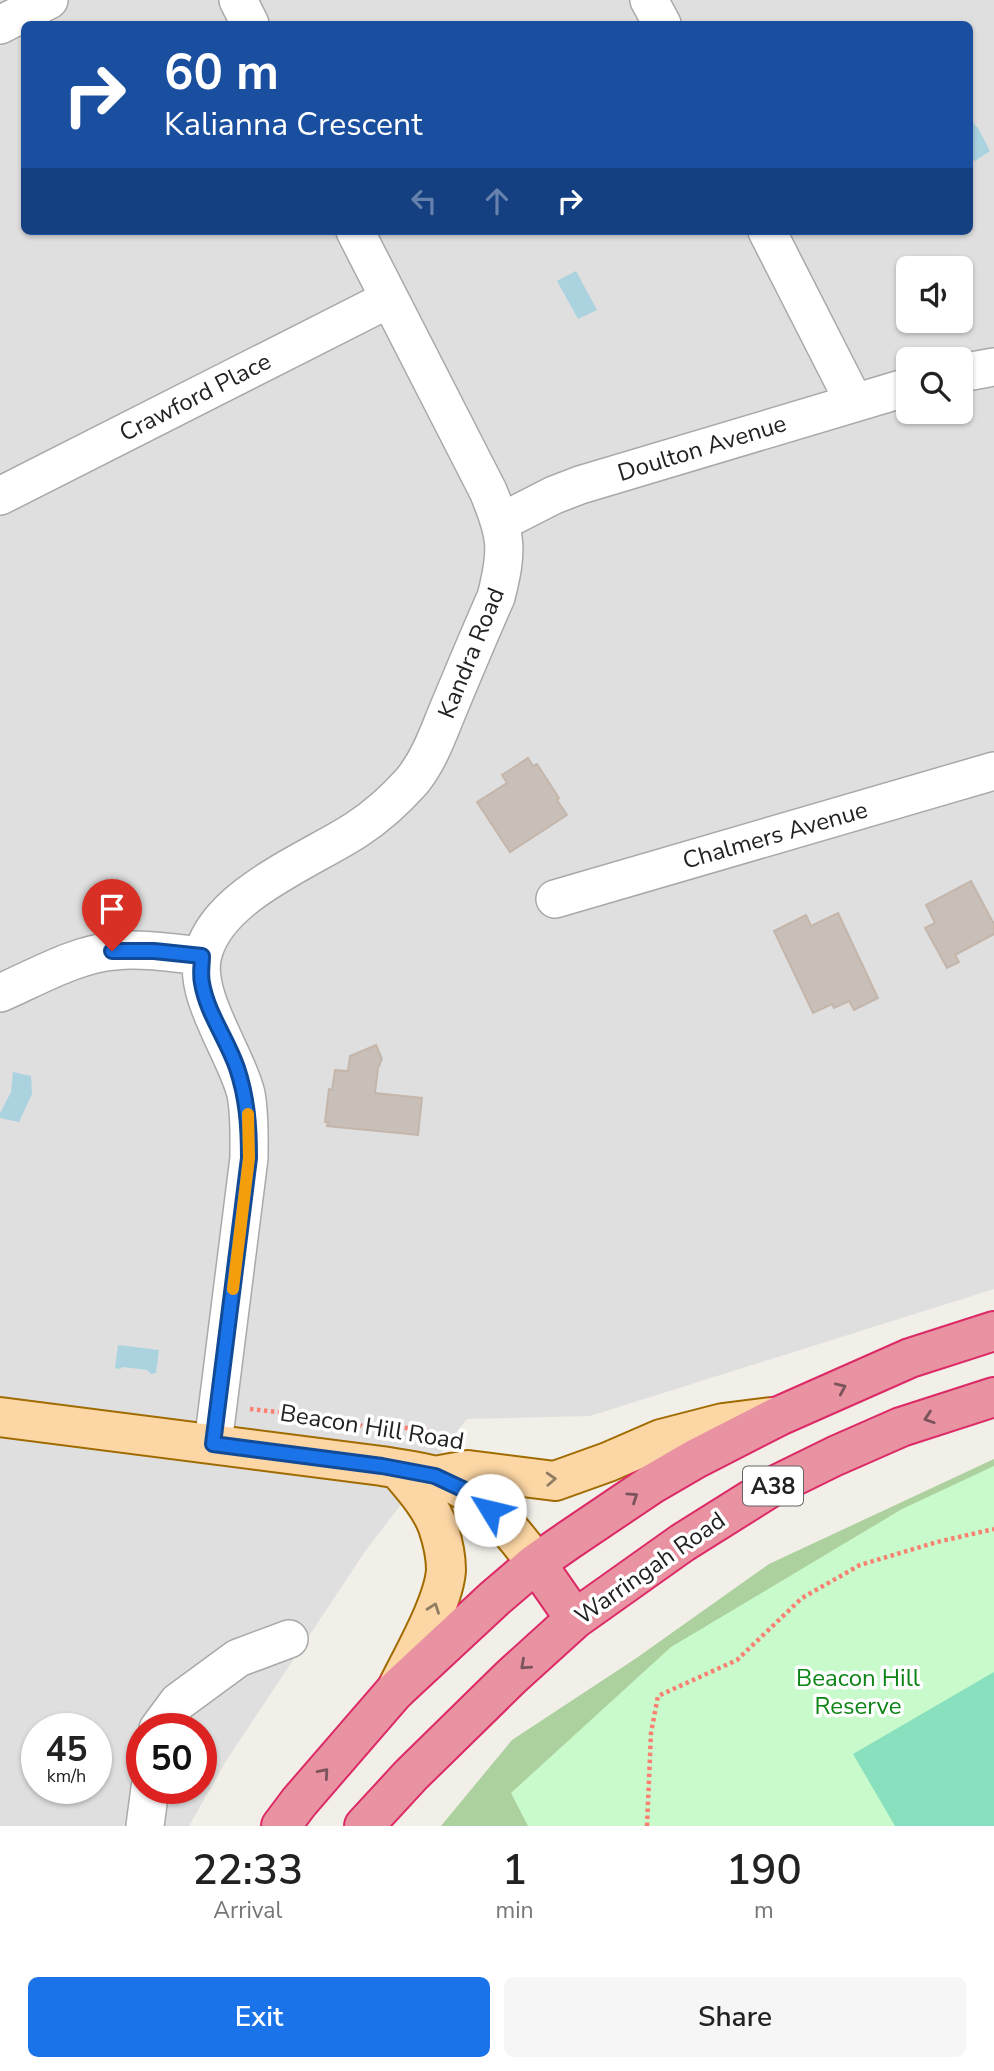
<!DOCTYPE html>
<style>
body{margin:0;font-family:"Nunito Sans",sans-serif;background:#f6f6f6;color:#222;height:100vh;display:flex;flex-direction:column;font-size:26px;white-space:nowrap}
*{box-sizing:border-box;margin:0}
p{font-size:23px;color:#767676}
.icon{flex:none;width:38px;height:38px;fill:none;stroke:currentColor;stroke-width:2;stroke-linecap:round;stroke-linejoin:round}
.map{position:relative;height:1826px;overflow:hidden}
.panel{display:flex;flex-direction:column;background:#fff;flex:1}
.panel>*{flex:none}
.top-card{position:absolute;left:21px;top:21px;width:952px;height:214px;border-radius:10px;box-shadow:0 2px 5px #0004;background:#1a4fa0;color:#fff;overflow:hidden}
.tools{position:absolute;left:896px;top:256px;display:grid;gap:14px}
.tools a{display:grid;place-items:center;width:77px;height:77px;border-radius:10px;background:#fff;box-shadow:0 2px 5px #0004;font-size:35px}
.speed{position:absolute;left:21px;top:1713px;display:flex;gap:14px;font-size:35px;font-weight:700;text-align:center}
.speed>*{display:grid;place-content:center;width:91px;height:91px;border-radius:50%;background:#fff;box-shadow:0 2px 5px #0004;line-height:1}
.speed small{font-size:18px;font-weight:400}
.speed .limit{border:10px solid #d22;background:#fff;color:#111}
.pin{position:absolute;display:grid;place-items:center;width:60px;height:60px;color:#fff;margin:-72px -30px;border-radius:50% 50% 50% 0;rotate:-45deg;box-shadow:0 0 7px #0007}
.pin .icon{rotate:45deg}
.me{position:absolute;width:77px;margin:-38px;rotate:306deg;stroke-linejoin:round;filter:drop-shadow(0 0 5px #0008)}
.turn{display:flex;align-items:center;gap:24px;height:147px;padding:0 28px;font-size:32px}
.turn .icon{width:91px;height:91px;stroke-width:2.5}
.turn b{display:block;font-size:49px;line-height:60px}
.lanes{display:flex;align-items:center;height:66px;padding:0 28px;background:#0003;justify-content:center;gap:35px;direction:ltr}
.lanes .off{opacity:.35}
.eta{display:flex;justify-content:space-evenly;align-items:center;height:119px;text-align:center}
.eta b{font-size:42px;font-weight:600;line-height:49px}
.primary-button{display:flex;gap:14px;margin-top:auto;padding:14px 28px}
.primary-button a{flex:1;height:80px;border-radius:10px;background:#1a73e8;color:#fff;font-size:28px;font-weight:600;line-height:80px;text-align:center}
.primary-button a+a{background:#f6f6f6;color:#222}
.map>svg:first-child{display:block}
.residential{fill:#e0dfdf;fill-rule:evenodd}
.forest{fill:#add19e}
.park{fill:#c8facc}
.pitch{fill:#88e0be}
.water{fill:#aad3df}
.building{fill:#c7bfb8;stroke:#c4b6ab;stroke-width:2}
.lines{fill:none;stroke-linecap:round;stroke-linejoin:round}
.minor-casing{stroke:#a9a9a9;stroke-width:40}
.major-casing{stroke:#a06b00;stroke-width:42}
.highway-casing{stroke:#dc2a67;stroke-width:42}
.path{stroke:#fa8072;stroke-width:4.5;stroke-dasharray:3.5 3.5;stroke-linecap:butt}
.minor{stroke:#fff;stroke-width:37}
.major{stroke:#fcd6a4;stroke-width:38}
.highway{stroke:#e892a2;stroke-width:38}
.oneway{stroke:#7b545c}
.oneway2{stroke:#8f7c63}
.route-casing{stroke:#114b97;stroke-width:18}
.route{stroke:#1a73e8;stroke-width:12}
.slow{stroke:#f59e0b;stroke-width:12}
.labels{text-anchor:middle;stroke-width:7;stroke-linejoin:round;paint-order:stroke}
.shield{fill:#fff;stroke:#646464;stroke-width:2}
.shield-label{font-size:23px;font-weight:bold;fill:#222}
.street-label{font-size:24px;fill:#222;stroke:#fff}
.park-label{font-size:24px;fill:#0c8416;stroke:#fff}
</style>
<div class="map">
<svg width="994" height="1826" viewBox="0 0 994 1826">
<rect width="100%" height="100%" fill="#f2efe9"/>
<!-- residential -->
<path class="residential" d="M0,0H994V1289L590,1416L467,1419L366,1550L226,1761L189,1826H0ZM24,24H970V231H24ZM908,268H961V320H908ZM908,359H961V411H908ZM37,1729H96V1788H37ZM142,1729H201V1788H142Z"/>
<!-- forest -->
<path class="forest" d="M994,1459V1578L817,1826H441L512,1740L635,1659L769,1564Z"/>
<!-- park -->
<path class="park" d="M994,1466V1826H528L511,1793L671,1647L902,1509Z"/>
<!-- pitch -->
<path class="pitch" d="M994,1672V1826H895L853,1754Z"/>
<!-- water -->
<path class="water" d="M970,120L978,128L990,151L975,161L970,157Z
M576,271L597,310L578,319L557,281Z
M13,1072L31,1076L32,1094L19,1122L0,1118V1113L11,1092Z
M118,1345L159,1350L156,1373L151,1374L147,1370L123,1367L120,1369L115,1368Z"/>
<!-- building -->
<path class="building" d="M528,758L533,766L537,764L559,798L557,800L567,815L510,852L477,802L507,783L502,775Z
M971,881L994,924V934L955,955L959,962L947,968L925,928L935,923L926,905Z
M838,913L878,998L854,1010L849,1001L834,1008L832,1004L813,1013L774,931L806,915L811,926Z
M376,1045L382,1059L378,1068L375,1093L422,1098L418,1135L327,1126L328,1122H325L329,1089L332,1090L335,1070L348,1071L350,1056Z"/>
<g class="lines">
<!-- minor casing -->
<g class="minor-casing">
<path id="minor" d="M238,0L250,24
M649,0L662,24
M0,25L49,0
M767,231L854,402
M961,373L994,367
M0,496L389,299
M501,522L554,495L580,485L908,387
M555,899L994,771
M0,993C35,978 76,954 114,951C143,948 173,953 202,956
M213,1444L249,1158C249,1137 250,1115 246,1094C236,1053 192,995 203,954C218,895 308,861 356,830C376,817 396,799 412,781C430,759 439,731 450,705C465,669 480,633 496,597C508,550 507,536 488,491L355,231
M158,1729L178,1702L238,1658L289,1639
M145,1826L150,1788"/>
</g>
<!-- major casing -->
<g class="major-casing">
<path id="major" d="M0,1417L382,1466C399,1469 419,1471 435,1476C479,1491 510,1527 536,1563
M435,1476L468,1470L555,1481L608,1462L661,1439L723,1423L771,1417
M396,1690C411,1659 444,1603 446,1570C446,1557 442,1539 438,1527C430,1505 413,1487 398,1469"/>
</g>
<!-- highway casing -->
<g class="highway-casing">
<path id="highway" d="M536,1563L575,1619
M281,1826L299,1802L395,1691L495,1598L536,1563L569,1540L652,1484L695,1459L779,1416L910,1358L994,1331
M364,1826L411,1775L511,1677L575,1619L682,1543L768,1489L835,1456L901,1427L994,1397"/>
</g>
<!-- path -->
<path class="path" d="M250,1409L351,1420L362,1426
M370,1427L383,1425L423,1430L451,1437
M647,1826L651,1733L658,1696L737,1660L802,1598L860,1565L937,1542L994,1529"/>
<!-- minor -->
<use href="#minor" class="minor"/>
<!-- major -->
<use href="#major" class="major"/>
<!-- highway -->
<use href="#highway" class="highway"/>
</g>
<!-- one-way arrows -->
<defs><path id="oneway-chevron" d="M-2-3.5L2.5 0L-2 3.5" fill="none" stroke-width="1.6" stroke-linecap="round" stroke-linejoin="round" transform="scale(1.75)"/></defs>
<g class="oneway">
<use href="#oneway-chevron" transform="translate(841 1388) rotate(-24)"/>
<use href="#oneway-chevron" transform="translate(929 1418) rotate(162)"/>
<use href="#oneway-chevron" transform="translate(633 1497) rotate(-34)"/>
<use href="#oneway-chevron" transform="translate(525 1665) rotate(138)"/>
<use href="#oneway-chevron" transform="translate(324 1773) rotate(-49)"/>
</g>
<g class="oneway2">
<use href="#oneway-chevron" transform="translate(551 1479) rotate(-3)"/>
<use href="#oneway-chevron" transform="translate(434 1608) rotate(-70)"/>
</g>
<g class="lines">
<!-- route casing -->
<g class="route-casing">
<path id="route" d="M112,951H154L202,956C202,964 200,974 202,983C207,1013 227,1039 237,1068C247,1098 249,1126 249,1158L213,1444L382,1466L435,1476L469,1492L490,1510"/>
</g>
<!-- route -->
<use href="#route" class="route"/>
<!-- slow -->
<path class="slow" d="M233,1289L249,1158L248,1114"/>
</g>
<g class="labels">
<!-- shield labels -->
<rect class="shield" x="743" y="1466.5" width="60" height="39" rx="5"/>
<g class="shield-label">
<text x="773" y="1494">A38</text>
</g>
<!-- street labels -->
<g class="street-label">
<text transform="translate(195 397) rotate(-27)" y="8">Crawford Place</text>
<text transform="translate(702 448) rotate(-17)" y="8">Doulton Avenue</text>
<text transform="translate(471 653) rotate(-68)" y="8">Kandra Road</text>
<text transform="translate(775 835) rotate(-16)" y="8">Chalmers Avenue</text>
<text transform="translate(372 1427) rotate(9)" y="8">Beacon Hill Road</text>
<text transform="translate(650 1568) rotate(-35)" y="8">Warringah Road</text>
</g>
<!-- park labels -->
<g class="park-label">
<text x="858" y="1686">Beacon Hill<tspan x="858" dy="28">Reserve</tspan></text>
</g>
</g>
</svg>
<div class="tools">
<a><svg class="icon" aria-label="sound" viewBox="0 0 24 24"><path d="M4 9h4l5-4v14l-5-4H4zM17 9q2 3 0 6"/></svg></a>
<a><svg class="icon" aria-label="search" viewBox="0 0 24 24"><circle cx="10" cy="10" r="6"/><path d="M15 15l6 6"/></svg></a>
</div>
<div class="speed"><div>45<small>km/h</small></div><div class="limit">50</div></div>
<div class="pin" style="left:112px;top:951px;background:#d93025"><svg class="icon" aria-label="arrive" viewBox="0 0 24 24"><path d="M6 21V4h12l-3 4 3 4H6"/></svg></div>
<svg class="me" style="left:490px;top:1510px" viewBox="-20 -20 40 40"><circle r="19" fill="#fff"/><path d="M0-13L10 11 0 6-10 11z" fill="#1a73e8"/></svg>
<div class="top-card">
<div class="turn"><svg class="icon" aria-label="right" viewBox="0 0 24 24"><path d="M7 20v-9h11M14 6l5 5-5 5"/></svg><div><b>60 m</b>Kalianna Crescent</div></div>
<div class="lanes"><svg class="icon off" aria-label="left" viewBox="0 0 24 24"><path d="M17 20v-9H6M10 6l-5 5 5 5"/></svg><svg class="icon off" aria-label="ahead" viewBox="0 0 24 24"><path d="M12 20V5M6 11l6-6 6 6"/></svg><svg class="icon" aria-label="right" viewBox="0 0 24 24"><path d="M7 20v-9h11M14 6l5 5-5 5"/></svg></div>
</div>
</div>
<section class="panel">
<div class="eta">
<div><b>22:33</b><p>Arrival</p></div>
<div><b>1</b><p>min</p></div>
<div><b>190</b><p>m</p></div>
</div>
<div class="primary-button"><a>Exit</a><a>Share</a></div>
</section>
